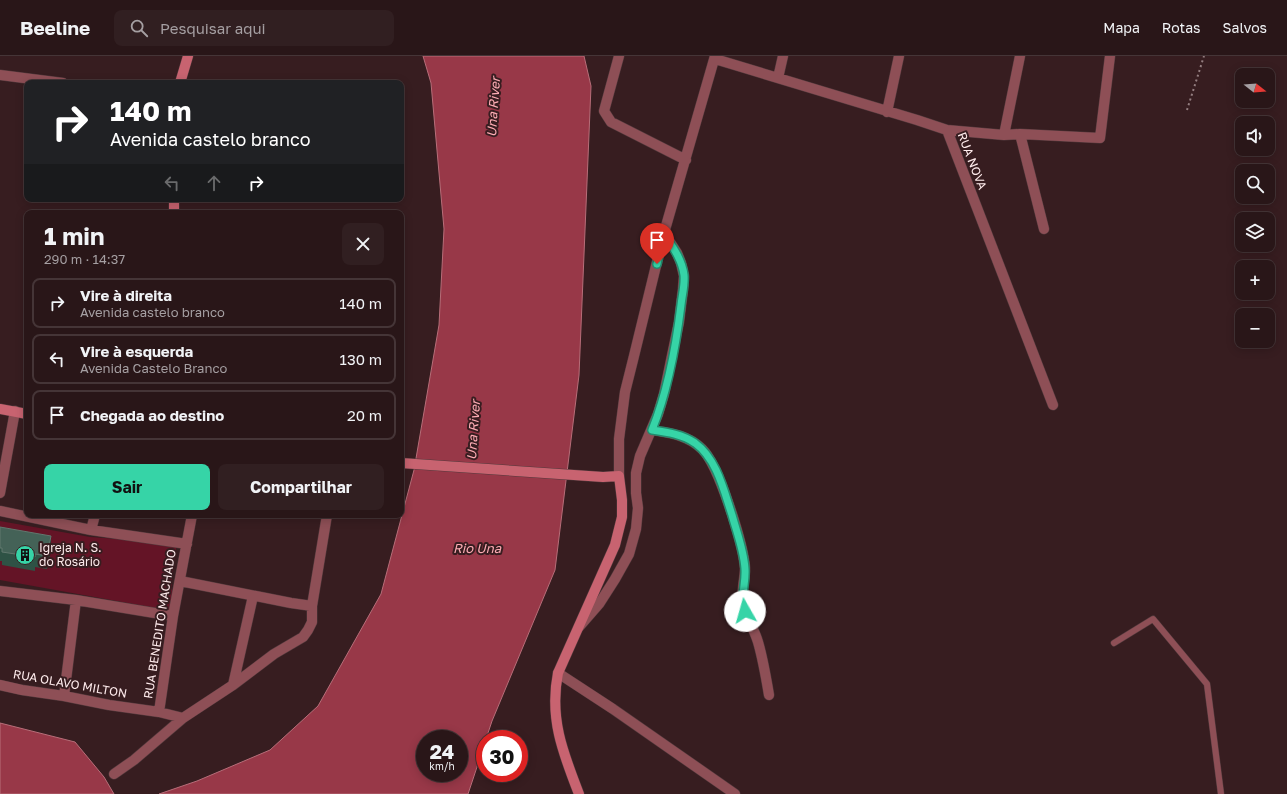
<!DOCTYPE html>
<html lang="pt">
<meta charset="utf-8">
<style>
body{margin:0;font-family:"Golos Text",sans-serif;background:#311f21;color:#f1f3f6;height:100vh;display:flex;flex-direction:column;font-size:15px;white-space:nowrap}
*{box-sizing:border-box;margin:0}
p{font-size:13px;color:#a59fa2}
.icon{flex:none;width:22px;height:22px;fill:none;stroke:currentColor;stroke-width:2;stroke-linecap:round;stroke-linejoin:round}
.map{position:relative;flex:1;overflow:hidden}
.panel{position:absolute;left:24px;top:154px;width:380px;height:308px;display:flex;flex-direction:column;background:#291618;border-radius:8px;box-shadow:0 2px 10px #0003,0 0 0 1px #453537}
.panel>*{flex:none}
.top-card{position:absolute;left:24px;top:24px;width:380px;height:122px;border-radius:8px;box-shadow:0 2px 10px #0003,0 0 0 1px #453537;background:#202124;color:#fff;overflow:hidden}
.needle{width:26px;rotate:107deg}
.fabs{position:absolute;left:1235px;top:12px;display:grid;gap:8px}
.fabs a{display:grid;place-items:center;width:40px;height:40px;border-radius:8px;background:#291618;box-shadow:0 2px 10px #0003,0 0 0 1px #453537;font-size:20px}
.speed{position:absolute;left:416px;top:674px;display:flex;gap:8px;font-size:20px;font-weight:700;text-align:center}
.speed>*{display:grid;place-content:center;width:52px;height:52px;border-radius:50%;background:#291618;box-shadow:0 2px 10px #0003,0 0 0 1px #453537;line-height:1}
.speed small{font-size:10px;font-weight:400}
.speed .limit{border:6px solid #d22;background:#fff;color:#111}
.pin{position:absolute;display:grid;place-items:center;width:34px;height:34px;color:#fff;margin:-41px -17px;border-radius:50% 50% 50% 0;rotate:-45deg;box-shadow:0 0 4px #0007}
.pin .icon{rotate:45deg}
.me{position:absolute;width:44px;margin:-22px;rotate:353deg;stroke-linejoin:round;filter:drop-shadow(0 0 3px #0008)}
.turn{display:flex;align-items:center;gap:14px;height:84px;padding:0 20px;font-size:18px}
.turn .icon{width:52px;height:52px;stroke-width:2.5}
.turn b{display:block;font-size:28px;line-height:34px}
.lanes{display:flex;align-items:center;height:38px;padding:0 20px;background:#0003;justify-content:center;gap:20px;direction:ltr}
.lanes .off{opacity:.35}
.round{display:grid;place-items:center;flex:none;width:42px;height:42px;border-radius:8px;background:#311f21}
.overview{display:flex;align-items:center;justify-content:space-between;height:68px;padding:0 20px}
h1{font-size:24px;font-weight:700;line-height:30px}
.button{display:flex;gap:8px;margin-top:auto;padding:8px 20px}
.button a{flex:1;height:46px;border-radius:8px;background:#36d4a7;color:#111;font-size:16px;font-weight:700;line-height:46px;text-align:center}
.button a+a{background:#311f21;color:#f1f3f6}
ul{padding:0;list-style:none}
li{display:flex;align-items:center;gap:12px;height:50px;margin:0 8px 6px;padding:0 12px;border:2px solid #453537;border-radius:8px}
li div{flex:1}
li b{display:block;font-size:15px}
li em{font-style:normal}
header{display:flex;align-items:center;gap:24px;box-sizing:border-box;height:56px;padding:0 20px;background:#291618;border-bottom:1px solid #453537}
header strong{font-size:19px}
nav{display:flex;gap:22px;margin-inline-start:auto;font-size:14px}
.search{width:280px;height:36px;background:#311f21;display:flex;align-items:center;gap:10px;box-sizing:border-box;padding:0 14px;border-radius:8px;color:#a59fa2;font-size:15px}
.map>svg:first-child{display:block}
.green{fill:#641426}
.water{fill:#983848;stroke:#b76e79;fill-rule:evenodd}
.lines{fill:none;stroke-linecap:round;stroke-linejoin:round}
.lane-casing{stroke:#533a3d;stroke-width:7}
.street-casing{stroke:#533a3d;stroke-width:11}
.secondary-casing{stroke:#533a3d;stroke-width:11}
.path{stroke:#947e80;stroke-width:2;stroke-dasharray:2 3;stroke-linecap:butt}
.lane{stroke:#8e4f56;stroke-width:6}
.street{stroke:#8e4f56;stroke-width:10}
.secondary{stroke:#c86370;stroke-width:10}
.wall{fill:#2e5245}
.shaded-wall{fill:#28362e}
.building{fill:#446257;stroke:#61786e}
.route-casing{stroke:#238a6d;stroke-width:10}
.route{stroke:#36d4a7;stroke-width:7}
.labels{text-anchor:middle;stroke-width:4;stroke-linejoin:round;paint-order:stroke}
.street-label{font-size:12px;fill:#feebec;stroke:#371d20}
.poi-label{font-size:12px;fill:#feebec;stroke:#371d20;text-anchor:start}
.water-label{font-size:13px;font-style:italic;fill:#fdacb4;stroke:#371d20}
</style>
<header>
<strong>Beeline</strong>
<div class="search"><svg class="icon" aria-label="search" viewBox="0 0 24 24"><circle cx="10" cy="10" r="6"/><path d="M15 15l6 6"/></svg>Pesquisar aqui</div>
<nav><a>Mapa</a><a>Rotas</a><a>Salvos</a></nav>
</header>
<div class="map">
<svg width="1287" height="738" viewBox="0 0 1287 738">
<rect width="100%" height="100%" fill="#371d20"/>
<!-- green -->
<path class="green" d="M0,465L90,481L177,487L172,521V555L0,524Z"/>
<!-- water -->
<path class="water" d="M423,0H584L591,30L579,319L555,514L492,665L486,683H485V687L468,738H159L197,725L270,694L318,650L381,538L414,414L439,269L444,173L431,27ZM425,683H459V717H425Z
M0,667L75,686L104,721L114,738H0Z"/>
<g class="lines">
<!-- lane casing -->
<g class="lane-casing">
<path id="lane" d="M1114,587L1153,563L1207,628L1221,738"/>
</g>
<!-- street casing -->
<g class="street-casing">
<path id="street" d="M619,0L604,55L611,66L686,104
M715,3L917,64L947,74L1004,79L1020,78L1100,82L1110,0
M0,19L63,27
M778,22L783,0
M887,56L899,0
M947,74L1053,349
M1020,78L1044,173
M1004,79L1020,0
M652,374C670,377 688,379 702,393C719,409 743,488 745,512C745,524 741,535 743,546C745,560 754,572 758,586C763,603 766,621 769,639
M619,420V383L625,336L634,300L664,177L715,0
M0,437L15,355
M0,455L91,474L187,488
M91,474L95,459
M180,525L291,547L312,550L327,459
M0,535L76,544L173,560
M579,571L599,548L615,523L629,498L636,473L638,452L636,437V417L640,400L658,358L664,338L679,266L683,233L684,220L681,207L677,197L664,177
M558,617L613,653L735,738
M0,629L22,634L64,640L109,649L159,656
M233,629L253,540
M64,640L76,544
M183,662L159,656L173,560L192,459
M114,718L134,704L183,662L233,629L274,598L303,581L308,574L312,566V550"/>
</g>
<!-- secondary casing -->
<g class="secondary-casing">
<path id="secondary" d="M180,27L188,0
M174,157V143
M0,353L27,358
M401,407L603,421L619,420L622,444V461L615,489L558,617C549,662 563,697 579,738"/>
</g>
<!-- path -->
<path class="path" d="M1187,54L1204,0"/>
<!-- lane -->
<use href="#lane" class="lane"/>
<!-- street -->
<use href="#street" class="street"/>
<!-- secondary -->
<use href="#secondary" class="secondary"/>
</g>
<!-- wall -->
<path class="wall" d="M0,471L51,493L47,513L35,511V515L2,509V505H0Z"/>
<!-- shaded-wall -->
<path class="shaded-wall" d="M51,480V493L47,513V500Z"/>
<!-- building -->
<path class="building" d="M0,471L51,480L47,500L35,498V501L2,496V492H0Z"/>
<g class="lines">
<!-- route casing -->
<g class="route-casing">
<path id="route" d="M657,208L664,178C672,190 682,203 684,219C685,229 682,239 681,249C676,290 667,337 652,374C666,376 682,378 695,387C717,403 724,435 732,459C737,477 744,495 745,513C746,529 740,538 745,555"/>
</g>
<!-- route -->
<use href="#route" class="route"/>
</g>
<!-- icons -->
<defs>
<g id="building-disc" transform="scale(1)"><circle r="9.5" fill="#36d4a7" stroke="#371d20"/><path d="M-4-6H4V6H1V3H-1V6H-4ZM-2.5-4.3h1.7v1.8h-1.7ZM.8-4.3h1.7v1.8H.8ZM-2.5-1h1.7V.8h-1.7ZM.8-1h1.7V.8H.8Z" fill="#111"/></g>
</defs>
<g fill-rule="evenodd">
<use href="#building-disc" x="25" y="499"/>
</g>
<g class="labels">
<!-- street labels -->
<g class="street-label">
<text transform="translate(972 105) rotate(69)" y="4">RUA NOVA</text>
<text transform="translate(160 568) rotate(-81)" y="4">RUA BENEDITO MACHADO</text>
<text transform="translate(70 628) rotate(10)" y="4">RUA OLAVO MILTON</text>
</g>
<!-- poi labels -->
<g class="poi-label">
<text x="39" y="496">Igreja N. S.<tspan x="39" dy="14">do Rosário</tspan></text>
</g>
<!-- water labels -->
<g class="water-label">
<text transform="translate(493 51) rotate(-86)" y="5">Una River</text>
<text transform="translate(473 374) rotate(-86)" y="5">Una River</text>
<text x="477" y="497">Rio Una</text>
</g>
</g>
</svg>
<div class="fabs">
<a><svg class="needle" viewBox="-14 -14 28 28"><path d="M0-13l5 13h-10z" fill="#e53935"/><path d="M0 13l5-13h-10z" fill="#a59fa2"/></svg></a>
<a><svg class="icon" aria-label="sound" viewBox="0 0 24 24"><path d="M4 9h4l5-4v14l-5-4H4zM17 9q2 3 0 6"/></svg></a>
<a><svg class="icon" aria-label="search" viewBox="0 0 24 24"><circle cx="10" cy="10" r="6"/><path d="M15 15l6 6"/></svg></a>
<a><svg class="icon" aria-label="layers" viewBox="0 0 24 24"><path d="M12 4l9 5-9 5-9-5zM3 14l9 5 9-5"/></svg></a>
<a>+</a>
<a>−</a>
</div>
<div class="speed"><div>24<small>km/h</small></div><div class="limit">30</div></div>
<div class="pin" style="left:657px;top:208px;background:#d93025"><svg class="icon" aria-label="arrive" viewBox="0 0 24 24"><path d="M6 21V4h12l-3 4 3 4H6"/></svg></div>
<svg class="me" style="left:745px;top:555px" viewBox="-20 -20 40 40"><circle r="19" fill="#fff"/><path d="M0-13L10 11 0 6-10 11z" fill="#36d4a7"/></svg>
<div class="top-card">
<div class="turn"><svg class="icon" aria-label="right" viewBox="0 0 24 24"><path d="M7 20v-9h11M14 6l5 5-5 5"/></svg><div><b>140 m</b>Avenida castelo branco</div></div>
<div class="lanes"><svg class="icon off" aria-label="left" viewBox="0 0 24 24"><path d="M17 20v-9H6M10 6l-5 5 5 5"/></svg><svg class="icon off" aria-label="ahead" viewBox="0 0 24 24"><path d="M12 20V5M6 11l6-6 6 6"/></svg><svg class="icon" aria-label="right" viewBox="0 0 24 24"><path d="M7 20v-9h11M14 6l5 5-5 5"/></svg></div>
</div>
<section class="panel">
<div class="overview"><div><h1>1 min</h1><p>290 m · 14:37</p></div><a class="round"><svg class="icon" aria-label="close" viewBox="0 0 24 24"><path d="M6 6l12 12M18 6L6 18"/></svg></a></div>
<ul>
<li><svg class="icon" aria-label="right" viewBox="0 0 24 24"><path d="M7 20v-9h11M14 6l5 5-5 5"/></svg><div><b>Vire à direita</b><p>Avenida castelo branco</p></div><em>140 m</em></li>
<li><svg class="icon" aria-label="left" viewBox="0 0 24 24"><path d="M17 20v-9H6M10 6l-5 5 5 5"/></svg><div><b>Vire à esquerda</b><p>Avenida Castelo Branco</p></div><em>130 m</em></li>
<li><svg class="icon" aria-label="arrive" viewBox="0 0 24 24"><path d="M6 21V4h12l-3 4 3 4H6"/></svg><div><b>Chegada ao destino</b></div><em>20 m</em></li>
</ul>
<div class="button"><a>Sair</a><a>Compartilhar</a></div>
</section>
</div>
